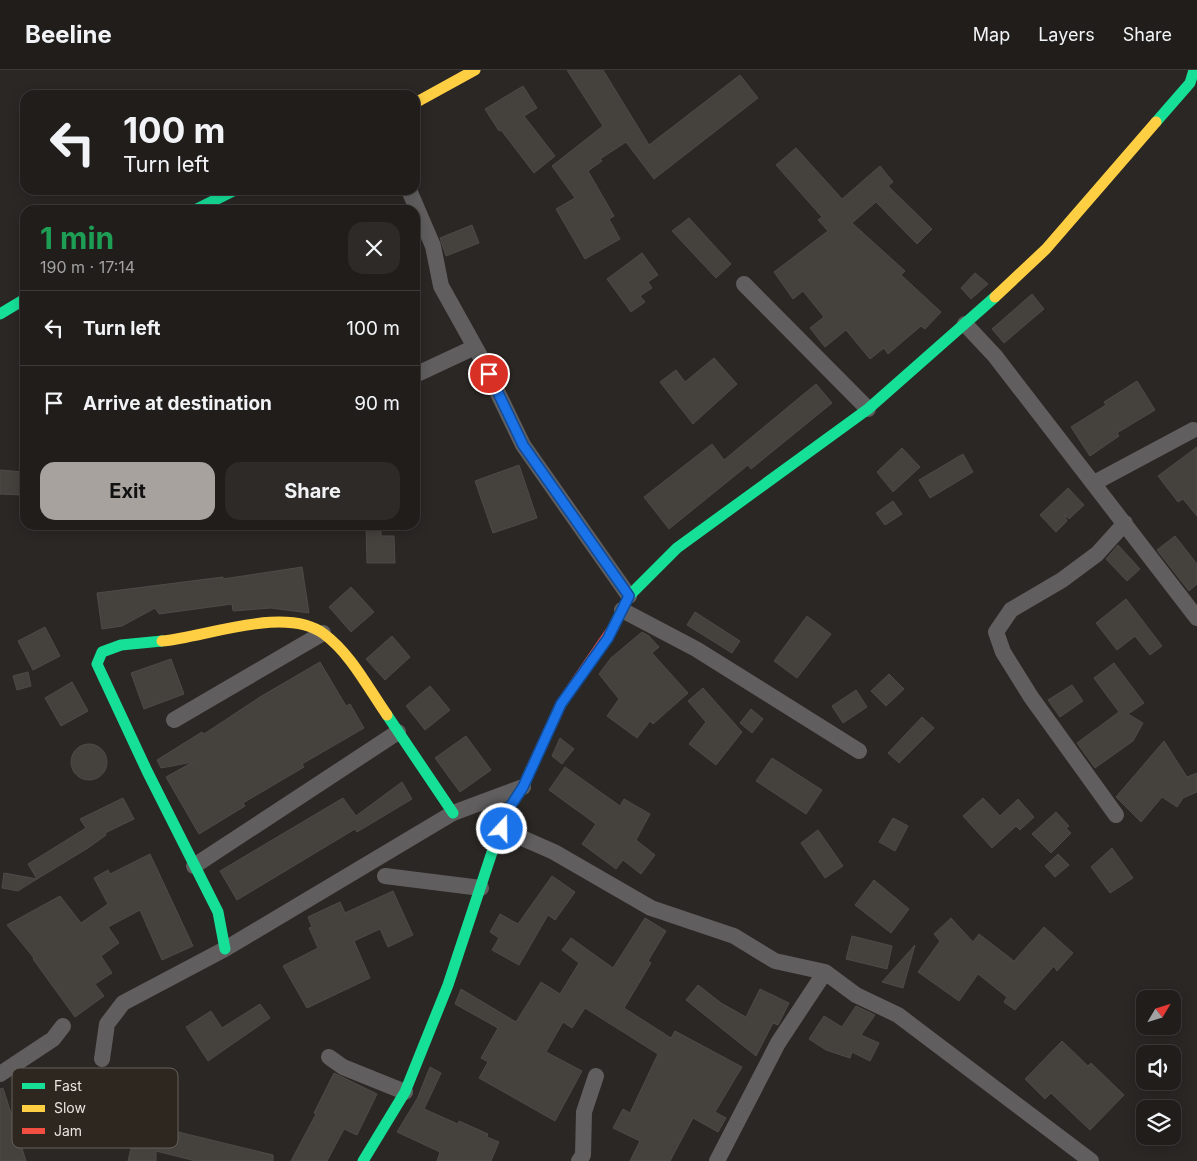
<!DOCTYPE html>
<meta charset="utf-8">
<style>
body{margin:0;font-family:Inter,sans-serif;background:#2d2a28;color:#f1f3f6;height:100vh;display:flex;flex-direction:column;font-size:19px;white-space:nowrap}
*{box-sizing:border-box;margin:0}
p{font-size:16px;color:#a2a2a3}
.icon{flex:none;width:28px;height:28px;fill:none;stroke:currentColor;stroke-width:2;stroke-linecap:round;stroke-linejoin:round}
.map{position:relative;flex:1;overflow:hidden}
.sheet{position:absolute;left:20px;top:135px;width:400px;height:325px;display:flex;flex-direction:column;background:#201d1b;border-radius:15px;box-shadow:0 2px 12px #0003,0 0 0 1px #3d3b3a}
.sheet>*{flex:none}
.hud{position:absolute;left:20px;top:20px;width:400px;height:105px;border-radius:15px;box-shadow:0 2px 12px #0003,0 0 0 1px #3d3b3a;background:#201d1b;color:#f1f3f6;overflow:hidden}
.needle{width:32px;rotate:52deg}
.tools{position:absolute;left:1136px;top:920px;display:grid;gap:10px}
.tools a{display:grid;place-items:center;width:45px;height:45px;border-radius:10px;background:#201d1b;box-shadow:0 2px 12px #0003,0 0 0 1px #3d3b3a;font-size:25px}
.pin{position:absolute;display:grid;place-items:center;width:42px;height:42px;color:#fff;margin:-21px;border:2px solid #fff;border-radius:50%;box-shadow:0 1px 5px #0007}
.me{position:absolute;width:55px;margin:-28px;rotate:21deg;stroke-linejoin:round;filter:drop-shadow(0 0 4px #0008)}
.turn{display:flex;align-items:center;gap:18px;height:105px;padding:0 20px;font-size:22px}
.turn .icon{width:65px;height:65px;stroke-width:2.5}
.turn b{display:block;font-size:35px;line-height:42px}
.round{display:grid;place-items:center;flex:none;width:52px;height:52px;border-radius:15px;background:#2d2a28}
.summary{display:flex;align-items:center;justify-content:space-between;height:85px;padding:0 20px}
h1{font-size:30px;font-weight:700;line-height:38px;color:#1e9e55}
.button{display:flex;gap:10px;margin-top:auto;padding:10px 20px}
.button a{flex:1;height:58px;border-radius:15px;background:#a7a29e;color:#111;font-size:20px;font-weight:700;line-height:58px;text-align:center}
.button a+a{background:#2d2a28;color:#f1f3f6}
ul{padding:0;list-style:none}
li{display:flex;align-items:center;gap:15px;height:75px;padding:0 20px;border-top:1px solid #3d3b3a}
li div{flex:1}
li b{display:block;font-size:19px}
li em{font-style:normal}
header{display:flex;align-items:center;gap:30px;box-sizing:border-box;height:70px;padding:0 25px;background:#201d1b;border-bottom:1px solid #3d3b3a}
header strong{font-size:24px}
nav{display:flex;gap:28px;margin-inline-start:auto;font-size:18px}
.map>svg:first-child{display:block}
.building{fill:#45423e;stroke:#4d4b48}
.lines{fill:none;stroke-linecap:round;stroke-linejoin:round}
.street{stroke:#605e5e;stroke-width:16}
.fast{stroke:#16e098;stroke-width:11}
.slow{stroke:#ffcf43;stroke-width:11}
.jam{stroke:#f24e42;stroke-width:11}
.route-casing{stroke:#114b97;stroke-width:12}
.route{stroke:#1a73e8;stroke-width:9}
.key{fill:#2e2720;stroke:#66605a;stroke-width:1}
.key-label{font-size:14px;fill:#eae5e0}
</style>
<header>
<strong>Beeline</strong>
<nav><a>Map</a><a>Layers</a><a>Share</a></nav>
</header>
<div class="map">
<svg width="1197" height="1091" viewBox="0 0 1197 1091">
<rect width="100%" height="100%" fill="#2a2724"/>
<!-- building -->
<path class="building" d="M567,0H603L649,75L740,5L758,28L654,109L626,72L600,89L602,91L588,101L614,146L609,149L620,169L585,189L556,139L575,128L552,96L603,56Z
M523,16L537,38L524,46L555,86L534,103L501,60L499,61L485,39Z
M796,78L842,129L880,96L893,112L888,116L932,159L917,174L876,132L852,153L905,201L901,205L941,242L925,259L921,256L888,284L884,278L870,289L846,260L825,277L810,258L824,247L803,221L793,229L774,202L828,161L818,150L822,147L776,95Z
M689,148L731,194L716,208L672,161Z
M472,155L479,173L446,186L440,168Z
M642,183L658,205L648,212L652,218L640,226L645,232L631,242L607,209Z
M975,203L988,214L971,229L961,218Z
M1032,224L1044,239L1004,273L992,259Z
M714,288L737,314L693,354L660,312L676,300L685,312Z
M1137,311L1155,340L1117,363L1119,366L1090,386L1071,357L1106,335L1104,332Z
M816,314L832,333L751,399L748,395L669,459L644,427L712,374L724,390Z
M1197,377V446L1183,429L1178,432L1158,406Z
M902,378L920,397L893,422L877,402Z
M963,384L973,402L930,428L919,410Z
M519,395L537,448L493,463L475,411Z
M0,400L23,402L22,425L0,424Z
M1068,418L1084,435L1069,449L1064,444L1067,451L1056,462L1040,445Z
M893,431L902,444L885,455L876,443Z
M366,455H381V466H394L395,493H367Z
M1175,466L1197,494V514L1189,521L1157,480Z
M1118,475L1140,499L1127,511L1106,489Z
M302,497L309,543L271,538L233,541L232,534L159,544L155,538L122,556L102,559L97,523L223,507V509Z
M351,517L374,542L351,562L329,537Z
M1126,529L1162,576L1150,585L1135,566L1117,580L1096,553Z
M695,542L740,571L732,583L687,555Z
M807,546L831,564L797,608L774,591Z
M45,557L60,586L33,600L18,571Z
M642,562L649,566L659,577L652,583L688,623L653,654L650,651L637,668L607,646L619,629L599,604L611,588Z
M392,566L410,587L385,610L366,589Z
M171,589L184,624L144,639L131,603Z
M320,592L346,636L350,634L364,658L302,694L304,697L243,733L245,736L199,764L166,707L193,692L161,698L157,690L202,662L204,664L260,627Z
M1114,593L1144,633L1128,644L1143,653L1133,671L1095,698L1077,673L1119,642L1094,608Z
M28,602L31,616L17,620L13,606Z
M889,604L904,619L886,636L871,621Z
M72,612L88,641L61,656L45,628Z
M1072,615L1083,631L1060,647L1048,630Z
M430,616L450,640L425,660L406,636Z
M703,618L742,662L716,695L689,674L706,652L688,631Z
M856,620L867,637L843,653L832,636Z
M751,639L763,649L752,663L740,653Z
M922,647L934,658L899,693L888,683Z
M466,666L491,700L460,722L435,688Z
M560,668L574,679L562,694L552,686Z
M1164,671L1187,707L1197,703V722L1183,728L1177,737L1162,727L1141,752L1116,727Z
M71 692a18 18 0 1 1 36 0a18 18 0 1 1-36 0Z
M772,688L822,720L806,744L756,711Z
M565,697L620,736L624,729L650,744L636,770L655,785L641,804L623,790L616,799L582,774L596,754L549,720Z
M402,712L412,729L357,762L355,759L237,830L220,801L343,728L356,746Z
M123,728L134,749L105,763L106,765L88,778L37,809L28,794L86,758L80,749Z
M983,728L1000,746L1018,729L1034,747L1020,760L1016,756L992,778L963,746Z
M1056,742L1069,756L1066,758L1071,763L1051,783L1032,764Z
M893,748L908,756L895,781L879,772Z
M818,760L843,796L825,808L801,773Z
M1112,778L1133,808L1110,823L1091,797Z
M150,784L193,876L162,890L140,840L108,857L119,873L101,886L112,903L95,914L104,926L75,947L33,889L34,888L7,855L60,826L81,853L108,834L94,808L108,800L110,804Z
M1058,784L1069,795L1055,807L1045,796Z
M4,803L37,809L18,821L2,818Z
M552,806L575,822L555,850L548,845L519,895L492,880L499,868L490,862L500,844L518,854Z
M874,810L909,839L891,863L855,835Z
M393,821L413,865L388,877L380,859L354,871L370,908L307,938L283,896L318,878L309,858L312,857L308,847L340,832L345,843Z
M645,848L666,861L648,891L651,893L624,938L671,968L675,961L742,997L715,1042L726,1048L718,1062L693,1048L670,1091H630L640,1071L613,1058L623,1039L630,1043L658,984L585,938L572,958L563,952L546,982L582,1001L555,1051L479,1008L488,992L481,988L498,958L455,934L461,919L516,952L541,912L560,924L579,893L562,880L571,868L613,898Z
M951,848L973,872L979,864L1014,891L1044,857L1073,883L1057,901L1054,896L1015,940L1004,932L1007,927L978,904L959,931L918,902L940,871L934,864Z
M852,866L892,876L887,899L846,889Z
M915,875L903,918L882,912Z
M698,915L721,933L746,947L760,919L789,933L778,955L773,953L756,986L686,930Z
M260,934L270,948L208,991L186,957L211,941L222,958Z
M856,936L875,945L861,965L879,973L870,991L852,982L850,988L826,980L809,969L824,946L842,957Z
M1062,971L1088,996L1091,993L1124,1025L1090,1060L1051,1023L1045,1029L1025,1009Z
M430,997L441,1003L424,1039L458,1054L459,1051L488,1064L487,1067L499,1072L491,1091H437L440,1082L397,1062L417,1029Z
M82,998L107,1018L87,1044L61,1024Z
M334,1003L377,1024L357,1065L344,1059L327,1091H291L316,1044L314,1043Z
M3,1018L26,1091H0V1019Z
M137,1052L273,1085V1091H196L156,1081V1091H128Z"/>
<g class="lines">
<!-- street -->
<path class="street" d="M409,120L433,176L441,216L480,286L523,375L629,526
M744,214L868,339
M965,254L995,286L1197,548
M415,305L475,277
M1094,413L1193,360
M622,540L696,579L859,681
M174,650L323,563
M1116,745L1031,627L1003,582L996,562L1011,540L1062,510L1097,484L1125,453
M502,759L554,782L651,838L734,866L775,891L825,902L778,973L717,1091
M194,796L398,662
M385,806L481,818
M825,902L856,925L898,945L1091,1091
M329,987L343,997L405,1022
M102,989L107,954L123,933L225,879L453,743L523,717
M0,1004L53,969L63,956
M579,1091L583,1085L584,1042L596,1006"/>
<!-- fast -->
<path class="fast" d="M1156,52L1190,13L1194,0
M195,140L235,120
M0,244L25,229
M613,558L629,526L677,478L868,339L995,227
M162,571L121,575L102,582L97,594L147,701L218,842L225,879
M387,645L453,743
M363,1091L405,1022L448,915L504,746L523,717L531,699"/>
<!-- slow -->
<path class="slow" d="M415,33L475,0
M995,227L1046,179L1156,52
M162,571C206,567 286,535 324,564C351,584 368,618 387,645"/>
<!-- jam -->
<path class="jam" d="M531,699L561,634L613,558"/>
</g>
<g class="lines">
<!-- route casing -->
<g class="route-casing">
<path id="route" d="M489,304L523,375L629,526L608,568L561,634L523,717L504,746L502,759"/>
</g>
<!-- route -->
<use href="#route" class="route"/>
</g>
<!-- legend -->
<rect x="12" y="998" width="166" height="80" rx="8" class="key"/>
<rect x="22" y="1013" width="23" height="6" fill="#16e098"/>
<rect x="22" y="1035" width="23" height="7" fill="#ffcf43"/>
<rect x="22" y="1058" width="23" height="6" fill="#f24e42"/>
<g class="key-label">
<text x="54" y="1021">Fast</text>
<text x="54" y="1043">Slow</text>
<text x="54" y="1066">Jam</text>
</g>
</svg>
<div class="tools">
<a><svg class="needle" viewBox="-14 -14 28 28"><path d="M0-13l5 13h-10z" fill="#e53935"/><path d="M0 13l5-13h-10z" fill="#a2a2a3"/></svg></a>
<a><svg class="icon" aria-label="sound" viewBox="0 0 24 24"><path d="M4 9h4l5-4v14l-5-4H4zM17 9q2 3 0 6"/></svg></a>
<a><svg class="icon" aria-label="layers" viewBox="0 0 24 24"><path d="M12 4l9 5-9 5-9-5zM3 14l9 5 9-5"/></svg></a>
</div>
<div class="pin" style="left:489px;top:304px;background:#d93025"><svg class="icon" aria-label="arrive" viewBox="0 0 24 24"><path d="M6 21V4h12l-3 4 3 4H6"/></svg></div>
<svg class="me" style="left:502px;top:759px" viewBox="-20 -20 40 40"><circle r="17" fill="#1a73e8" stroke="#fff" stroke-width="3"/><path d="M0-11L8 9 0 5-8 9z" fill="#fff"/></svg>
<div class="hud">
<div class="turn"><svg class="icon" aria-label="left" viewBox="0 0 24 24"><path d="M17 20v-9H6M10 6l-5 5 5 5"/></svg><div><b>100 m</b>Turn left</div></div>
</div>
<section class="sheet">
<div class="summary"><div><h1>1 min</h1><p>190 m · 17:14</p></div><a class="round"><svg class="icon" aria-label="close" viewBox="0 0 24 24"><path d="M6 6l12 12M18 6L6 18"/></svg></a></div>
<ul>
<li><svg class="icon" aria-label="left" viewBox="0 0 24 24"><path d="M17 20v-9H6M10 6l-5 5 5 5"/></svg><div><b>Turn left</b></div><em>100 m</em></li>
<li><svg class="icon" aria-label="arrive" viewBox="0 0 24 24"><path d="M6 21V4h12l-3 4 3 4H6"/></svg><div><b>Arrive at destination</b></div><em>90 m</em></li>
</ul>
<div class="button"><a>Exit</a><a>Share</a></div>
</section>
</div>
